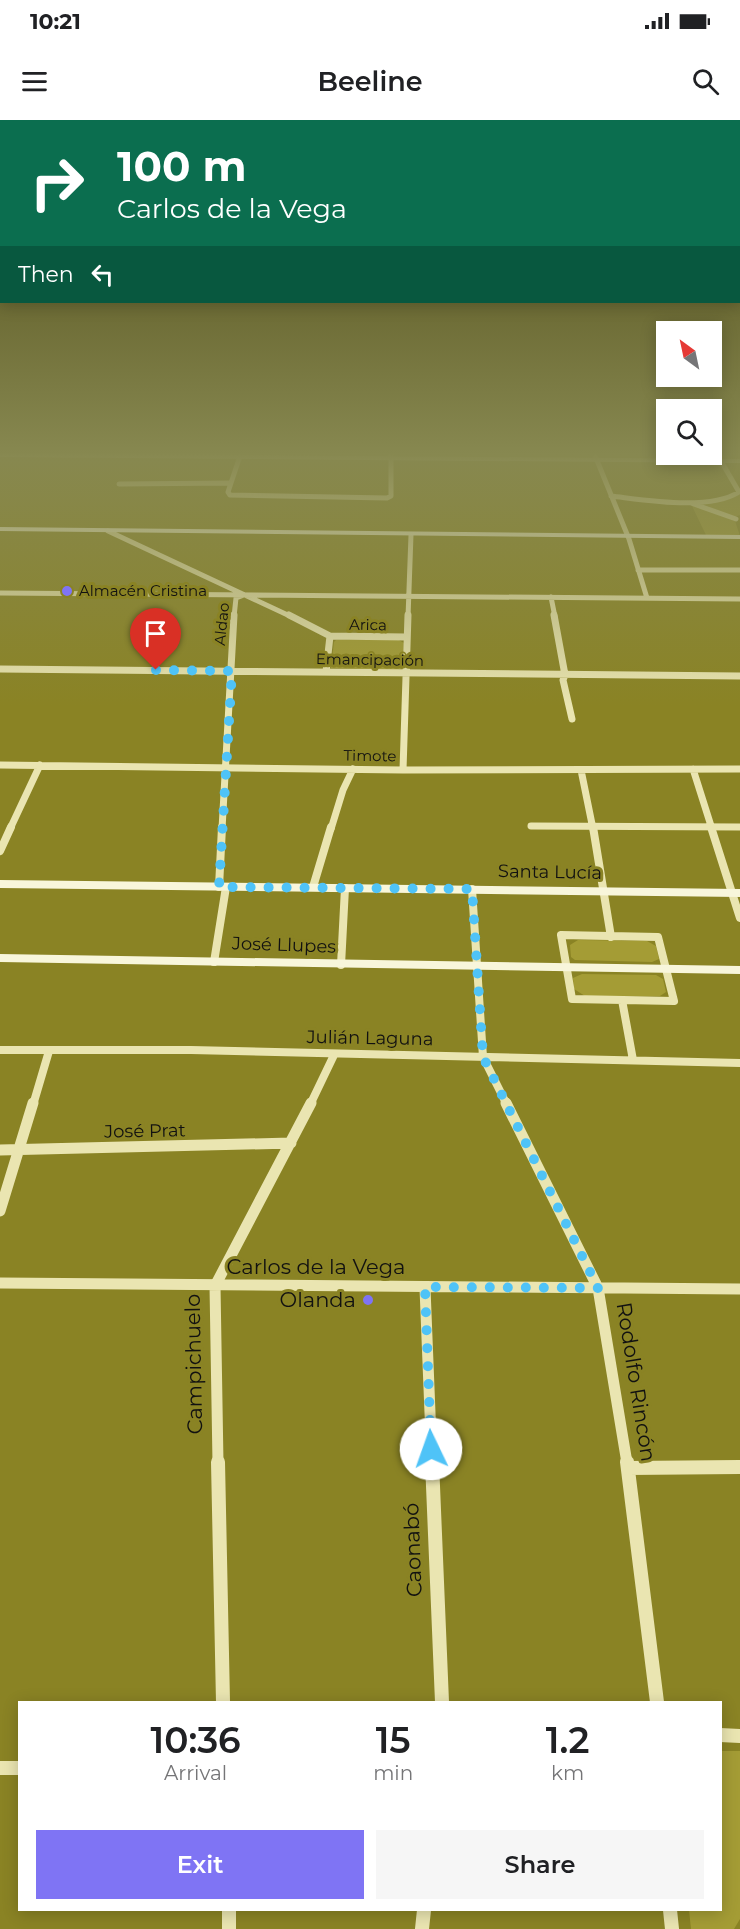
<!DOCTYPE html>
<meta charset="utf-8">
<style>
body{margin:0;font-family:Montserrat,sans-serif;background:#f6f6f6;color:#202124;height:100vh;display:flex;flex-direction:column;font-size:22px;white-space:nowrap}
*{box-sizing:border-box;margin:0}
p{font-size:20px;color:#757577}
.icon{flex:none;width:33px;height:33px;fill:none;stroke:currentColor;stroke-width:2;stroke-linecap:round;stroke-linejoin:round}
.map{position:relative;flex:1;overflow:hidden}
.sheet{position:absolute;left:18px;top:1581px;width:704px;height:210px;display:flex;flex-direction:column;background:#fff;border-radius:0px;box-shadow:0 3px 15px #0003}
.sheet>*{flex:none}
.guide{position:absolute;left:0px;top:0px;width:741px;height:183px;box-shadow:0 3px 15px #0003;background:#0b6e4f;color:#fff;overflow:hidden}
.needle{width:39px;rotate:327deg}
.controls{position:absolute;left:656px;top:201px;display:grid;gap:12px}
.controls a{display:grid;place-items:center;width:66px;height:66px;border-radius:0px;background:#fff;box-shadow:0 3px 15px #0003;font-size:30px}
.pin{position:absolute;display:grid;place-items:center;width:51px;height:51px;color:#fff;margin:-62px -26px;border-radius:50% 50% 50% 0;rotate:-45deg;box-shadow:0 0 6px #0007}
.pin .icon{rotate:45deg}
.me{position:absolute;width:66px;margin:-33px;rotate:357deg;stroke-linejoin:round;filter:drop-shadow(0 0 4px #0008)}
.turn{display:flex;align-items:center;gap:21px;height:126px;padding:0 18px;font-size:27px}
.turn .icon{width:78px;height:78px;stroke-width:2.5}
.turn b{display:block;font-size:42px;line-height:51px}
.then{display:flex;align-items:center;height:57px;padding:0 18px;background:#0003;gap:12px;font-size:22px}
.eta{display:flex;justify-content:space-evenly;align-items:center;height:102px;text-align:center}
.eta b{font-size:36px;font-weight:600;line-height:42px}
.cta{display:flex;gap:12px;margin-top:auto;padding:12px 18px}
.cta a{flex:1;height:69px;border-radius:0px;background:#7f74f4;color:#fff;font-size:24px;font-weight:600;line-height:69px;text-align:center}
.cta a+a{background:#f6f6f6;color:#202124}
.status{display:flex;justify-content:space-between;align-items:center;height:42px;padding:0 30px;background:#fff;direction:ltr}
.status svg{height:16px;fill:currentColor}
header{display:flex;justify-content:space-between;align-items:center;height:78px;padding:0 18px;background:#fff;font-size:27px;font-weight:600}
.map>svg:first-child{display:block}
.green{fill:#a49c35}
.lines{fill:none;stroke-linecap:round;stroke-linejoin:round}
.street-far4{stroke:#eae5b1;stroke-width:5}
.street-far3{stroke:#eae5b1;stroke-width:7}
.street-far2{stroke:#eae5b1;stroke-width:8}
.street-far1{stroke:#eae5b1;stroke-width:11}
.street{stroke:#eae5b1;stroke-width:14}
.secondary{fill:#f8f6db;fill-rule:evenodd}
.route{stroke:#4fc3f7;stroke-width:10;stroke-dasharray:0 18}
.poi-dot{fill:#7f74f4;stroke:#8a8324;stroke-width:2}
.labels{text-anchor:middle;stroke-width:6;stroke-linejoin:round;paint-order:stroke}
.far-poi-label{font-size:15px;fill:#111;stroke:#8a8324;text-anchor:start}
.far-street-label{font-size:15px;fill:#111;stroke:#8a8324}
.street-label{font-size:18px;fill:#111;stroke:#8a8324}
.near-street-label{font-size:21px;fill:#111;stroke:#8a8324}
.near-poi-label{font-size:21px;fill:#111;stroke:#8a8324;text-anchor:end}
</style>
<div class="status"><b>10:21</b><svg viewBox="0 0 49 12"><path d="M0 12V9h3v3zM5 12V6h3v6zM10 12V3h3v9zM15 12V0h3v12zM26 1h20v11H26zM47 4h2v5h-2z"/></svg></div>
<header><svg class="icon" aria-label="menu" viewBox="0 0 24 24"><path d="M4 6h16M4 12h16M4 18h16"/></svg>Beeline<svg class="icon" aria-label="search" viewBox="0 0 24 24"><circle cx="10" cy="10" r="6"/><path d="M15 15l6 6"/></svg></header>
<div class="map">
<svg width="740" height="1809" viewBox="0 0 740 1809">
<rect width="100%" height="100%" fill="#8a8324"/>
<!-- green -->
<path class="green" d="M740,374V395L735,397L694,381L725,380Z
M695,385L735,401L740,416L706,415L692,386Z
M397,519L404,523L402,548L398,550L331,548L334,522L336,520Z
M578,820L647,821L656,826L659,839L652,842L575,840L571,837L570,825Z
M582,854L656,855L663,859L666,872L660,876H585L574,869L573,858Z
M720,1631H740V1799L734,1809H691L689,1790H720Z"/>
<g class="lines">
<!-- street-far4 -->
<path class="street-far4" d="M241,333L228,372L230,375L387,378L391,376V333
M594,333L629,419L647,478
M119,364L229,363
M611,376C646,380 709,391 739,372L721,341
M691,383L736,399
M108,411L292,497
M638,450H740
M0,473L740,479
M551,477L555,497
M234,497L236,478L244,475
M408,497L411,415"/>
<!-- street-far3 -->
<path class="street-far3" d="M289,495L330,516L406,517
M554,495L565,555L563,560L572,599
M0,549L740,556
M326,552L330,516
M0,645L403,650L740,649
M693,649L712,709
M403,650L408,495
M581,650L593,709
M531,706L740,707
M10,709L40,645
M222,709L234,495
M331,709L343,670L353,649"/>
<!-- street-far2 -->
<path class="street-far2" d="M593,707L611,817
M711,707L740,798
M0,731L11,707
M219,767L222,707
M313,767L331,707
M472,769L483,937L507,985
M561,815L658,817L674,881L572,879Z
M214,842L226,767
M341,845L345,768
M622,880L633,940
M0,930H191L740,943
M33,985L49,931
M310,985L334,935"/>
<!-- street-far1 -->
<path class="street-far1" d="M506,983L598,1168L627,1343
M0,1030L291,1023
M0,1091L33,983
M0,1163L740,1169
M425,1168L432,1343
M218,1343L215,1166L311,983"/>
<!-- street -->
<path class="street" d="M218,1342L223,1582
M432,1342L442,1582
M627,1342L657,1582
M628,1348L740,1347
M720,1615L740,1616
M0,1648H20
M229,1790V1809
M670,1790L672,1809
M422,1809L424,1790"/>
<!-- secondary -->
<path class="secondary" d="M0,333L740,339V343L0,337Z
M0,407L740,415V419L0,411Z
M0,760L740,769V777L0,768Z
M0,834L740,846V854L0,842Z"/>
</g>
<!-- sky -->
<linearGradient id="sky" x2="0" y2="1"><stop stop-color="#4c4814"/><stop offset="0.57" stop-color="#878850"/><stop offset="1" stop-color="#878850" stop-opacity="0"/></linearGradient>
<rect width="740" height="586" fill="url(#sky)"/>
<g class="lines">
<!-- route -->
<path class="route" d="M156,550L232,551L219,767L472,769L483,937L598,1168L425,1167L431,1329"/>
</g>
<!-- markers -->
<g class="poi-dot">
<circle cx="67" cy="471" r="6"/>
<circle cx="368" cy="1180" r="6"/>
</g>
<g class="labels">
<!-- far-poi labels -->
<g class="far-poi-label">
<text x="79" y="476">Almacén Cristina</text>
</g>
<!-- far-street labels -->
<g class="far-street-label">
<text transform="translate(222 504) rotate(-84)" y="5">Aldao</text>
<text transform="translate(368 505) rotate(1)" y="5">Arica</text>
<text transform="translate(370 540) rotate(1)" y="5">Emancipación</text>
<text transform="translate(370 636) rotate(1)" y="5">Timote</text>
</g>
<!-- street labels -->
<g class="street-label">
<text transform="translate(550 752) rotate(1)" y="6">Santa Lucía</text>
<text transform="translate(284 825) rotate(2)" y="6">José Llupes</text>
<text transform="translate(370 918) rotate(1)" y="6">Julián Laguna</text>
<text transform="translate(145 1011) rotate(-1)" y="6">José Prat</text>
</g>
<!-- near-street labels -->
<g class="near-street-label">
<text x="316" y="1154">Carlos de la Vega</text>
<text transform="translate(194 1244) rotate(-91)" y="7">Campichuelo</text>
<text transform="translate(636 1262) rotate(81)" y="7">Rodolfo Rincón</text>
<text transform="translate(413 1430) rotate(-92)" y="7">Caonabó</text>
</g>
<!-- near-poi labels -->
<g class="near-poi-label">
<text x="356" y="1187">Olanda</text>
</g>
</g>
</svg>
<div class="controls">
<a><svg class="needle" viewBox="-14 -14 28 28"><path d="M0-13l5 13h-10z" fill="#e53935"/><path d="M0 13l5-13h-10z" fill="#757577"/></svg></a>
<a><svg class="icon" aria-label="search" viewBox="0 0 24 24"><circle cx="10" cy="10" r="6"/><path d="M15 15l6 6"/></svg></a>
</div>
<div class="pin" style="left:156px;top:550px;background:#d93025"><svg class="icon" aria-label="arrive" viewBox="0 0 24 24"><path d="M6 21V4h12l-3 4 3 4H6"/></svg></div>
<svg class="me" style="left:431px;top:1329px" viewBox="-20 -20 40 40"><circle r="19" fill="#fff"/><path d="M0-13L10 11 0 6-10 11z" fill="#4fc3f7"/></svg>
<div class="guide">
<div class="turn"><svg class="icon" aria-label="right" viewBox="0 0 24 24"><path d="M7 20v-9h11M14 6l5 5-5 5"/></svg><div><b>100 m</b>Carlos de la Vega</div></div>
<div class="then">Then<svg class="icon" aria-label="left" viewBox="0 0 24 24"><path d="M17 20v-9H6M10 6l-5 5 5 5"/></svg></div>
</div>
<section class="sheet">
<div class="eta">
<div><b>10:36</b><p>Arrival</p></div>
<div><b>15</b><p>min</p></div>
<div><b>1.2</b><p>km</p></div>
</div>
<div class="cta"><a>Exit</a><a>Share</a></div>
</section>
</div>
